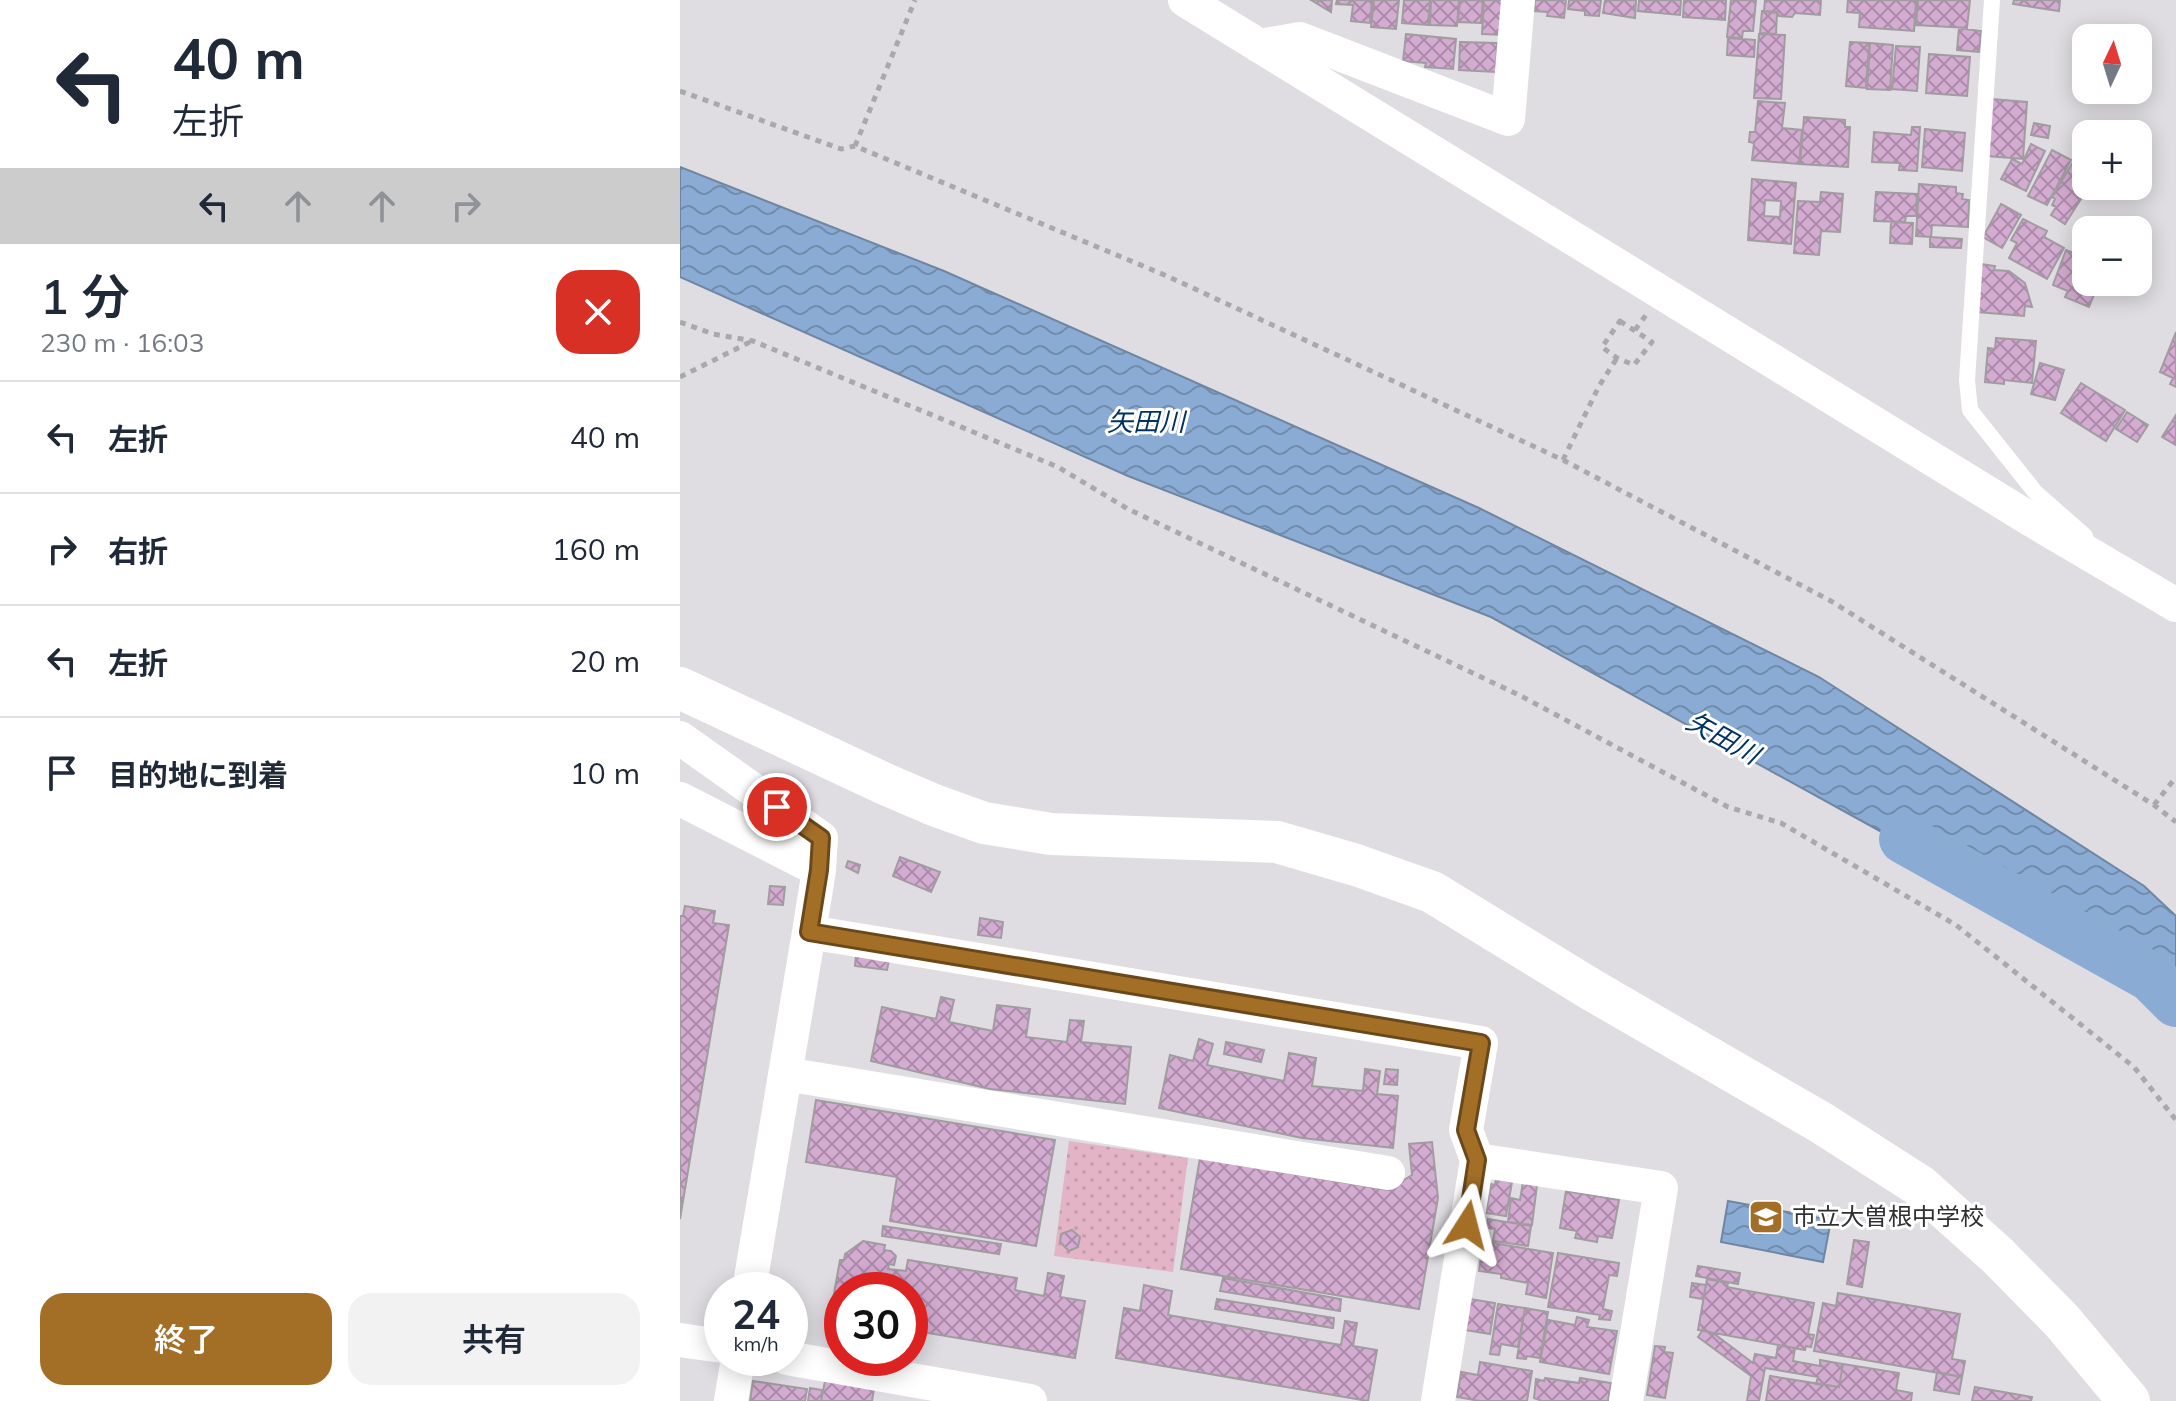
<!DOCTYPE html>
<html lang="ja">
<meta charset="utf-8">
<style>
body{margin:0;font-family:Mulish,"Noto Sans JP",sans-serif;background:#f2f2f3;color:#1f2937;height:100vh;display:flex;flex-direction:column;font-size:30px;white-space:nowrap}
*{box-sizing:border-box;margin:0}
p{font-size:26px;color:#747a83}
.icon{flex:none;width:44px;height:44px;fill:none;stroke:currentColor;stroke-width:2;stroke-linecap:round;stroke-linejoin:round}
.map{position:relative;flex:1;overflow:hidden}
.drawer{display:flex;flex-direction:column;background:#fff;width:680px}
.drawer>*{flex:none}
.top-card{background:#fff;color:#1f2937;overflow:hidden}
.needle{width:52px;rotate:4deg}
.tools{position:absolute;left:1392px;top:24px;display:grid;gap:16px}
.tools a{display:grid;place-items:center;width:80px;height:80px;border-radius:16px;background:#fff;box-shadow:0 4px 20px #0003;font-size:40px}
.speed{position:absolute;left:24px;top:1272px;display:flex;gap:16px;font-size:40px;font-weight:700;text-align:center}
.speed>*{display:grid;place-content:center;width:104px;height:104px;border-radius:50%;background:#fff;box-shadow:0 4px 20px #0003;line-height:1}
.speed small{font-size:20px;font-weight:400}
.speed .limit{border:12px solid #d22;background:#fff;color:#111}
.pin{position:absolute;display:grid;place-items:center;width:68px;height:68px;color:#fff;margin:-34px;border:4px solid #fff;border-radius:50%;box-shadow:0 2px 8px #0007}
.me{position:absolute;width:88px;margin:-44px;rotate:9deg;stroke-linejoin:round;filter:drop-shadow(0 0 6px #0008)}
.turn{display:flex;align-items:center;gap:28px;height:168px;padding:0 40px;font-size:36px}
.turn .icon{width:104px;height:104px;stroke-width:2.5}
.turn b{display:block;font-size:56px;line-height:68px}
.lanes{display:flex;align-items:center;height:76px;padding:0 40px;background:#0003;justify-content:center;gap:40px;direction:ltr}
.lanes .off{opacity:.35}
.round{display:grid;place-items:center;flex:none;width:84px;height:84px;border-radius:24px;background:#f2f2f3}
.summary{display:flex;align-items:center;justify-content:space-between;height:136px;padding:0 40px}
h1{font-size:48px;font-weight:600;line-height:60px}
.button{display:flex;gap:16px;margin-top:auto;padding:16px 40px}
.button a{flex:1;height:92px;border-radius:24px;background:#a36f27;color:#fff;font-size:32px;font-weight:600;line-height:92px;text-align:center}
.button a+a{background:#f2f2f3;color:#1f2937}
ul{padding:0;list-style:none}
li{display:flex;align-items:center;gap:24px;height:112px;padding:0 40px;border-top:2px solid #e0e1e3}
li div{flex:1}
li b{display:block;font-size:30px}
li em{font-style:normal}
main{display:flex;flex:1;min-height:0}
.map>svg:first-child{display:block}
.park{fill:url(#park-dots)}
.water{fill:url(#water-waves);stroke:#6f86a3;stroke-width:2}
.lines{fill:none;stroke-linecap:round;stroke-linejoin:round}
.river{stroke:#8aacd4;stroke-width:50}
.building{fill:url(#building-cross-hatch);stroke:#a19ca0;stroke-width:2;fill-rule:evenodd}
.path{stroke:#a9a8ac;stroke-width:5;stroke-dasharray:6 6;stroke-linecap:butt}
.service{stroke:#fff;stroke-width:16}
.minor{stroke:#fff;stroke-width:34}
.tertiary{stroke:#fff;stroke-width:42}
.route-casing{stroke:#6a4819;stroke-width:20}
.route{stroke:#a36f27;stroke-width:14}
.labels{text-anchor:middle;stroke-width:6;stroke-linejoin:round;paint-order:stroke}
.poi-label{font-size:24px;fill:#302f31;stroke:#fff;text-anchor:start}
.water-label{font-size:26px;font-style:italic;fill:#003363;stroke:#fff}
</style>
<main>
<section class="drawer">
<div class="top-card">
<div class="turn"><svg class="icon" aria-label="left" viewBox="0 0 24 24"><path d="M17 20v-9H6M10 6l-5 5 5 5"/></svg><div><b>40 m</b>左折</div></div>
<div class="lanes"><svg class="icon" aria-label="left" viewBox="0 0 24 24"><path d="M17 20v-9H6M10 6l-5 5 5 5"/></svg><svg class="icon off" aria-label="ahead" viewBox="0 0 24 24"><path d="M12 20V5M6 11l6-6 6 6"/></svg><svg class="icon off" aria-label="ahead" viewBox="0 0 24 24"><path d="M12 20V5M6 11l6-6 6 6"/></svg><svg class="icon off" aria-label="right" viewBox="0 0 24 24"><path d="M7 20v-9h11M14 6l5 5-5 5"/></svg></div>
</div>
<div class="summary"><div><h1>1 分</h1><p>230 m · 16:03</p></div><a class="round" style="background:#d93025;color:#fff"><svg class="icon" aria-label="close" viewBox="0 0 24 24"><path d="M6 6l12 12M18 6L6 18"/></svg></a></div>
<ul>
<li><svg class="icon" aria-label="left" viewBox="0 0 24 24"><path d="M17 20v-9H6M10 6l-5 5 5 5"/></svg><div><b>左折</b></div><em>40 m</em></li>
<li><svg class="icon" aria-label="right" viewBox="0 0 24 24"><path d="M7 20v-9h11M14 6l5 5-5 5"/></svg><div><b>右折</b></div><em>160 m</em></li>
<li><svg class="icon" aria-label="left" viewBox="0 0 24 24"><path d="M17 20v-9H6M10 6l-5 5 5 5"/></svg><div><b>左折</b></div><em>20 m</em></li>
<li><svg class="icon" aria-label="arrive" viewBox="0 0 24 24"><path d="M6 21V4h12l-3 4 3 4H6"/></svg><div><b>目的地に到着</b></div><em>10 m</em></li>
</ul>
<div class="button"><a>終了</a><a>共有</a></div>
</section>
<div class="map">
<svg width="1496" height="1401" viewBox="0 0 1496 1401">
<defs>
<pattern id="park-dots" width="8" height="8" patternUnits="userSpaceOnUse" patternTransform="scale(2)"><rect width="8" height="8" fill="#e2b4c5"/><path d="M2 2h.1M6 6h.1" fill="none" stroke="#c29baa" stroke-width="1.8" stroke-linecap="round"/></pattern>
<pattern id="water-waves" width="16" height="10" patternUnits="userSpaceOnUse" patternTransform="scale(2)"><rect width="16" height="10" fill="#8aacd4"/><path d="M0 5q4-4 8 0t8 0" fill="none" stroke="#718cad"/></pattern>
<pattern id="building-cross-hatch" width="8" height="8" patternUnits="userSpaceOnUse" patternTransform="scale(2)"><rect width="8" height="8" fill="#d4abd1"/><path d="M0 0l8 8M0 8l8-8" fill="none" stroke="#ac8caa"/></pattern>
</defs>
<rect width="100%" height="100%" fill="#dfdde2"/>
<!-- park -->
<path class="park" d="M389,1141L508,1158L493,1272L374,1256Z"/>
<!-- water -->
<path class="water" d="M0,167L264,271L799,508L1139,677L1464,886L1496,916V1025L1402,930L1209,836L811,617L448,476L0,277Z
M1048,1201L1151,1220L1143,1262L1041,1242Z"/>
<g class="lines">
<!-- river -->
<path class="river" d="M1224,839L1471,977L1496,1002"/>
</g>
<!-- building -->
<path class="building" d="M631,0H652L651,12Z
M657,0H692L690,23L671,21L673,5L656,4Z
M694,0H719L716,29L691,27Z
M724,0H750L748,25L722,23Z
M751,0H779L777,26L750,25Z
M780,0H803L801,23L778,22Z
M804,0H828L825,35L802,34Z
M855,0H886L884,18L867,16L868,12L854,11Z
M889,0H921L919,16L905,15V11L888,9Z
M925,0H956L955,18L923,13Z
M959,0H1001L1000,15L958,11Z
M1004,0H1046L1045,20L1003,17Z
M1051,0H1076L1073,31H1063L1062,38L1047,37Z
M1085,0H1141L1140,15L1115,13L1112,17L1099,16L1097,12L1084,11Z
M1168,0H1236L1234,31L1179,27L1180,13L1167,12Z
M1238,0H1290L1287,28L1236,25Z
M1334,0H1380L1379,11L1333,4Z
M1082,11L1097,13L1096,34L1080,33Z
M1279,28L1301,31L1299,52L1277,50Z
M726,34L776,39L773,69L745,67L746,63L723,61Z
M1079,34L1105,35L1101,99L1074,98Z
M1048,38L1075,40L1074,57L1047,55Z
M780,42L817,43L816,72L779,70Z
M1170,42L1189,43L1186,88L1166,86Z
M1190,43L1213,45L1210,90L1187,89Z
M1216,46L1240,47L1237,91L1212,89Z
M1249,54L1290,57L1287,96L1246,93Z
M1312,99L1347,102L1343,159L1307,156Z
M1078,101L1105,103L1102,128L1122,130L1119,164L1072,160L1074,143L1069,142L1070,132H1075Z
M1124,117L1165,120V127H1170L1168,167L1120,164Z
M1354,123L1370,126L1368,138L1351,135Z
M1232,127H1240L1237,171L1219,170L1220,163L1192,162L1194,132L1231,135Z
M1245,129L1285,133L1282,171L1242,167Z
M1351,144L1365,151L1346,191L1321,179L1332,159L1342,164Z
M1372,150L1391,160L1367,205L1348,196Z
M1395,159L1406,166V179L1399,191L1404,194L1385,224L1371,215L1376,207L1372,205L1375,199L1372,197Z
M1072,179L1116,183L1111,244L1068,240ZM1085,200L1101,201L1100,217L1084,216Z
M1239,184L1276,187V193L1283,194L1282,199L1289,200L1288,227L1252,225L1251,237L1236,236Z
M1141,192L1163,194L1160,232L1141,231L1139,255L1114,253L1118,201L1140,202Z
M1196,192L1237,194L1236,216H1226L1225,222L1194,221Z
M1321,204L1341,215L1322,248L1303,237Z
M1343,219L1367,231L1364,237L1384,248L1367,279L1329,258L1337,243L1331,240Z
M1211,222L1233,223L1232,244L1210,243Z
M1250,237L1282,239L1281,248L1250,247Z
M1386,250L1406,258V282H1419L1409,307L1385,297L1388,291L1373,285Z
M1301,264L1315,266L1314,270L1329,271L1345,283L1352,307L1345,306L1344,316L1297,312Z
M1496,332V387L1490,384L1493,378L1480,372Z
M1316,338L1356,341L1352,383L1324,380V384L1305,382L1308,348L1315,349Z
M1360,363L1384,370L1375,400L1351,394Z
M1401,383L1445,410L1426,441L1381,413Z
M1447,412L1468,425L1457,442L1436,429Z
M1496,415V445L1482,437Z
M220,857L260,872L251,892L213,876Z
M168,861L180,865L178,873L166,867Z
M90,886L105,887L103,905L88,904Z
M5,906L35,911L33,923L49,925L0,1219V916H3Z
M300,918L323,922L321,938L298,935Z
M176,955L209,960L207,970L175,966Z
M261,997L274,1000L269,1022L313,1031L317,1005L350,1009L346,1037L387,1042L390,1020L404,1021L401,1042L451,1047L445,1104L310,1089L191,1061L202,1007L256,1019Z
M519,1039L533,1044L527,1065L604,1081L609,1053L636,1058L632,1086L683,1091L685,1069L700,1071L697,1094L718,1096L713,1148L622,1138L479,1108L490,1055L513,1061Z
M546,1042L584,1050L581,1062L544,1054Z
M706,1069L718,1070L717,1085L704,1084Z
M136,1100L375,1140L356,1246L210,1221L217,1177L126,1162Z
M752,1142L758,1198L739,1309L501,1269L520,1158L708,1190L732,1175L729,1144Z
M816,1179L832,1182L826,1216L806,1213L811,1184L815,1185Z
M843,1182L857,1185L852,1225L828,1222L831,1198L840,1200Z
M886,1191L939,1200L932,1238L918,1236L917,1242L895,1238L897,1231L880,1228Z
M808,1219L851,1226L848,1246L813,1241L815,1229L806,1228Z
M203,1226L321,1244L319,1254L202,1236Z
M392,1230L400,1237L398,1247L389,1251L380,1242L381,1234Z
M1174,1240L1189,1242L1182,1287L1167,1284Z
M183,1241L205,1245L204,1250L211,1251L216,1256L214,1265L209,1264L208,1269L226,1271L228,1260L337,1278L335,1290L364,1296L368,1273L384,1276L380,1297L405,1301L395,1358L230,1330V1290H162V1318L150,1316L160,1260H164L165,1254Z
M801,1241L873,1253L866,1298L846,1294L848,1283L821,1278V1274L799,1271L802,1250L799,1249Z
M878,1253L939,1263L937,1276L929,1275L923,1309L932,1311L930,1320L919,1319L920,1315L868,1307Z
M1018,1266L1060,1273L1058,1284L1016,1276Z
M543,1278L661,1299L660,1311L540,1291Z
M1027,1279L1048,1283L1047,1287L1134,1303L1128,1334L1134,1335L1131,1347L1126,1346L1125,1350L1018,1330Z
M1012,1283L1026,1285L1023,1299L1010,1297Z
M464,1285L492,1291L488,1315L661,1345L665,1321L677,1323L673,1346L697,1350L688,1401L436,1358L444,1308L460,1311Z
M1158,1293L1280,1314L1272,1359L1285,1361L1282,1377L1134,1351L1143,1303L1156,1306Z
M537,1299L654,1318L653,1328L535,1309Z
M790,1299L815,1303L810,1334L785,1330Z
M818,1304L845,1308L838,1347L821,1344L819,1355L810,1354Z
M845,1308L868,1312L860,1358L847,1356L846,1359L837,1358Z
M897,1317L909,1320L907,1327L937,1331L929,1374L860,1362L868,1320L895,1325Z
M1023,1330L1033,1333L1073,1363L1075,1354L1096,1358L1098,1345L1115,1348L1113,1361L1140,1366V1360L1163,1364L1159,1387L1136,1384L1138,1377L1085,1368L1079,1401H1067L1071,1376L1018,1337Z
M975,1346L985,1347L984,1352L993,1353L985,1398L967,1395Z
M800,1362L852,1371L847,1401H800L777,1397L781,1372L798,1375Z
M1163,1364L1219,1373L1216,1390L1232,1393L1231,1401H1086L1090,1376L1159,1387Z
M1257,1372L1282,1377L1279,1394L1254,1390Z
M865,1378L899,1383L900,1378L931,1383L928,1401H862L854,1398L856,1379L864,1381Z
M73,1381L127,1389L125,1401H70Z
M145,1381L194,1389L192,1401H141Z
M1295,1387L1352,1397L1351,1401H1292Z
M130,1388L142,1390L141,1401H128Z"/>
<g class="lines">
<!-- path -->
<path class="path" d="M0,91L161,149L175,146L487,276L883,460L1151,601L1474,805L1496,822
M175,146L235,0
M940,321L972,342L954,365L937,358L922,347Z
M0,322L33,334L73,341L378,467L448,509L841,696L1048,807L1101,823L1276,925L1454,1067L1496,1120
M955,330L966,315
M0,377L70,342
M883,460L919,386L937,358
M1474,805L1496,777"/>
<!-- service -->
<path class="service" d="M1312,0L1287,380L1290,410L1355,492L1405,536"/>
<!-- minor -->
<path class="minor" d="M505,0L1350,519L1496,605
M579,46L620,39L828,119L838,0
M0,738L141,838L139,870L129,932L69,1290
M0,799L139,870
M129,932L801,1043L786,1130L797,1160L758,1401
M105,1074L708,1173
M797,1160L981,1188L946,1401
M0,1340L42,1346
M107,1358L350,1401
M51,1401L58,1358"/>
<!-- tertiary -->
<path class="tertiary" d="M0,688L205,784L254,805L304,823L371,834L597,842L676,865L752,892L912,990L1140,1122L1240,1186L1318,1256L1382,1321L1449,1401"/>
</g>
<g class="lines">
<!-- route casing -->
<g class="route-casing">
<path id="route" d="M97,807L141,838L139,870L129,932L801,1043L786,1130L797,1160L787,1225"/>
</g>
<!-- route -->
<use href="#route" class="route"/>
</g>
<!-- icons -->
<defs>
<g id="school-square" transform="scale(1.8)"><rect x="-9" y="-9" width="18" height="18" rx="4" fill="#a36f27" stroke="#fff"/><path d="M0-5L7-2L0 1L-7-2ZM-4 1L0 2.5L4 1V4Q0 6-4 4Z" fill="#fff"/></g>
</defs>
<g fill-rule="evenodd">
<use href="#school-square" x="1086" y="1217"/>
</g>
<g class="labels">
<!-- poi labels -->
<g class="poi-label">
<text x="1112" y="1225">市立大曽根中学校</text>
</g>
<!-- water labels -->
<g class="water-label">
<text x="466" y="431">矢田川</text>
<text transform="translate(1043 738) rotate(29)" y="9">矢田川</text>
</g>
</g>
</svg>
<div class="tools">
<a><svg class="needle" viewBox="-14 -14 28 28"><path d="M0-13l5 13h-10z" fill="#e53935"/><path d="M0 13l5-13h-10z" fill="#747a83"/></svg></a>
<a>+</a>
<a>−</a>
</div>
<div class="speed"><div>24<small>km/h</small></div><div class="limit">30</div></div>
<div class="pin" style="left:97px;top:807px;background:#d93025"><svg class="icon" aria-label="arrive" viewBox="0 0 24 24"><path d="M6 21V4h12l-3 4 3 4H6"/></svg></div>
<svg class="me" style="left:787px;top:1225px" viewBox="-20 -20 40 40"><path d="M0-17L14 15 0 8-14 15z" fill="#a36f27" stroke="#fff" stroke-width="4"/></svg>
</div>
</main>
